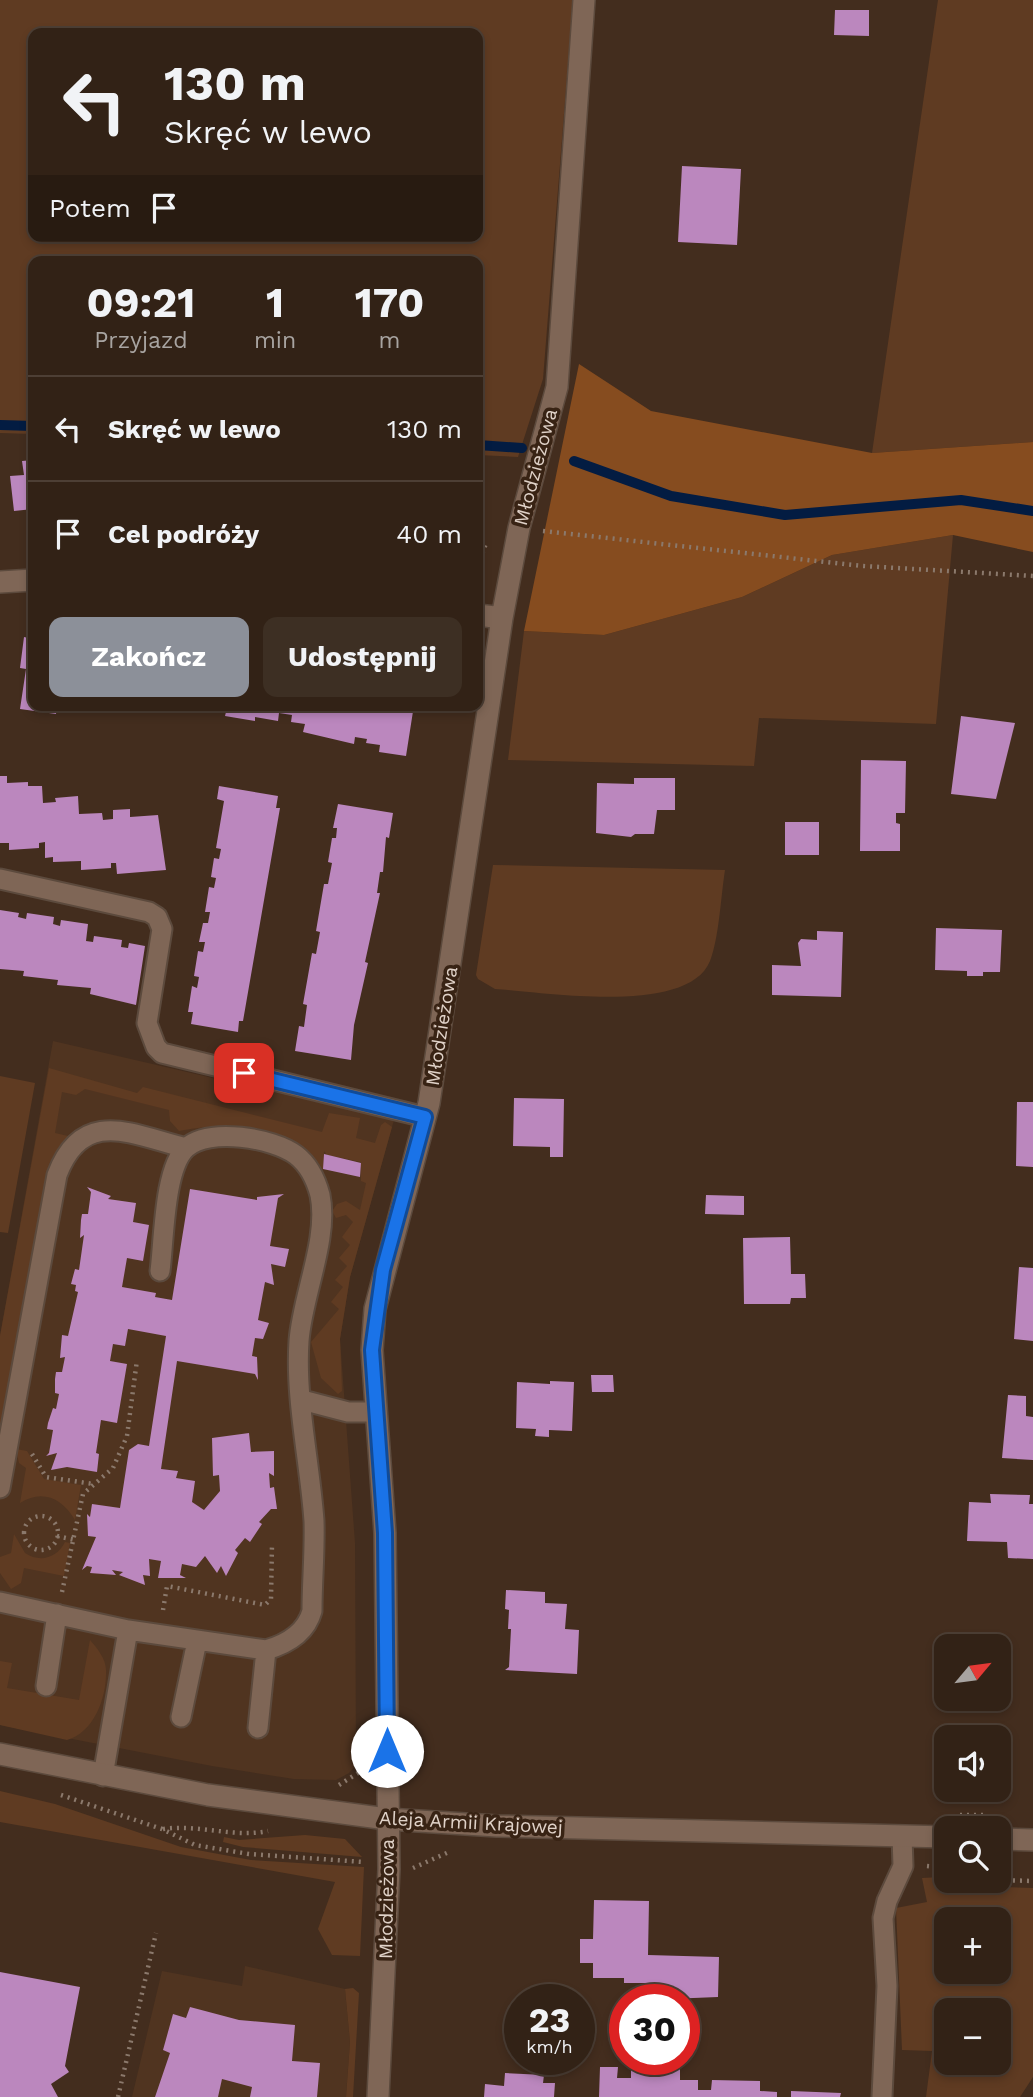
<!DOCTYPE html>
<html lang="pl">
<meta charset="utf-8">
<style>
body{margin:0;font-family:"Work Sans",sans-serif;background:#3d2f23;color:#f1f3f6;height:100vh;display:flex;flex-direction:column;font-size:26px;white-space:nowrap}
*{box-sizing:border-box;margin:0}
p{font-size:23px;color:#a8a4a1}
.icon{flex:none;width:38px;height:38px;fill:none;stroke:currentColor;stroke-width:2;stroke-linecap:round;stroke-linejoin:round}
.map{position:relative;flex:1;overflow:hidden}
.side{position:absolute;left:28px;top:256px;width:455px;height:455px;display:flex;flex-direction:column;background:#322216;border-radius:14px;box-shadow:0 4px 10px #0003,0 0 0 2px #4d3f35}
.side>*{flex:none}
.hud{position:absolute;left:28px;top:28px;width:455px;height:214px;border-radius:14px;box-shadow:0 4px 10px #0003,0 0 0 2px #4d3f35;background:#322216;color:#f1f3f6;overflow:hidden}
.needle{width:46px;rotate:61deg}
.tools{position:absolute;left:934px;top:1634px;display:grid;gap:14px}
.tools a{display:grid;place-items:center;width:77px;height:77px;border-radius:14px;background:#322216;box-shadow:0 4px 10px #0003,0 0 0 2px #4d3f35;font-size:35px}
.speed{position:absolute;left:504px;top:1984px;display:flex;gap:14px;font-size:35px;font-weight:700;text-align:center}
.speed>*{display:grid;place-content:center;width:91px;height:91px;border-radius:50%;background:#322216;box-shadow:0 4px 10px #0003,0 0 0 2px #4d3f35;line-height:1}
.speed small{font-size:18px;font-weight:400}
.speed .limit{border:10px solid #d22;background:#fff;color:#111}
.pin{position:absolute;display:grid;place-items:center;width:60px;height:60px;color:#fff;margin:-30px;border-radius:14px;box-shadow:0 4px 10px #0006}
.me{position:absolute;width:77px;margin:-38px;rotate:0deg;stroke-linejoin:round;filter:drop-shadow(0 0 5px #0008)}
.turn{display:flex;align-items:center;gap:24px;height:147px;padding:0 21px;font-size:32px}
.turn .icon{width:91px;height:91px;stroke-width:2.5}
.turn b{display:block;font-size:49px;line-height:60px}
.then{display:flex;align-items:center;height:66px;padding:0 21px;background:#0003;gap:14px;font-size:26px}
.eta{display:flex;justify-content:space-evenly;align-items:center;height:119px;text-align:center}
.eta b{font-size:42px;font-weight:700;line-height:49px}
.cta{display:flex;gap:14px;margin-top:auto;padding:14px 21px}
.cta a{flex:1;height:80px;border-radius:14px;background:#8c9099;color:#fff;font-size:28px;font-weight:700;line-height:80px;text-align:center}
.cta a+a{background:#3d2f23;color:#f1f3f6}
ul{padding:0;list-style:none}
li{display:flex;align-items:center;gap:21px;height:105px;padding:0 21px;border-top:2px solid #4d3f35}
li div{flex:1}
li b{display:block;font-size:26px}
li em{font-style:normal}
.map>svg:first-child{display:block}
.built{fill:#503420}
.green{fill:#5f3b22;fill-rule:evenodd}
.forest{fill:#864c1f}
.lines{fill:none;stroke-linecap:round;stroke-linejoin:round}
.stream{stroke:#031c42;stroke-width:10}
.building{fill:#bb87be}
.lane-casing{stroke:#5c4a3d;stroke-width:23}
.street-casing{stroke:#5c4a3d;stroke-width:24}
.secondary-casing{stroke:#5c4a3d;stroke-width:24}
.path{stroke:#8b796c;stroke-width:4.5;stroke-dasharray:2 5;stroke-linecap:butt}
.lane{stroke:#7f6656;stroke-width:19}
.street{stroke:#7f6656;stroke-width:21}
.secondary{stroke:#7f6656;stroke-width:21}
.route-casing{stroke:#114b97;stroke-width:18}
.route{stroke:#1a73e8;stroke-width:12}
.labels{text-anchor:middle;stroke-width:7;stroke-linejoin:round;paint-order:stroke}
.street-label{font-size:19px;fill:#e0d2c8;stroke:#382314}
</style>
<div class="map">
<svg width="1033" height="2097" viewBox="0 0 1033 2097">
<rect width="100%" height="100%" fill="#432d1e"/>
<!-- built -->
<path class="built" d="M53,1041L394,1120L350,1277L340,1339L355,1543L356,1756L355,1766L349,1773L336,1780L294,1779L212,1766L0,1725V1336Z
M245,1966L345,1989L350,2042L346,2097H132L162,1971L242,1986Z"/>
<!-- green -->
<path class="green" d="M0,0H573L543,379L518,457L478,455V261H33V434L0,433ZM33,33H478V236H33Z
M938,0H1033V442L872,453Z
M953,535L936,724L759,718L754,766L508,760L524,631L604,635L742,597L832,555Z
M493,865L725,870C721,895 719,939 710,961C688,1016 543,992 495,989L478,979L476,975Z
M49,1068L137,1093L143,1087L322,1132L329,1113L360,1118L356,1138L375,1143L381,1125L385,1122L392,1127L350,1277L340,1339L342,1391L338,1394L321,1378L311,1342L339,1309L331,1302L343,1287L335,1280L347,1266L339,1258L350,1245L342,1237L353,1222L346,1215L336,1218L332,1211L337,1204L346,1201L360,1210L366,1183L361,1181V1162L327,1155L324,1151L323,1170C287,1121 234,1121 179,1131L170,1121L169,1110L85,1089L76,1095L62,1092L55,1133L68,1136L50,1162L0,1431V1336Z
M0,1076L35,1083L8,1233L0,1232Z
M16,1449L27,1451L44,1479L81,1485L75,1520C62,1498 42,1489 20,1503L26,1468L19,1463Z
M14,1534L25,1553C40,1563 57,1558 65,1542L70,1543L64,1576L24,1568L21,1583L11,1589L0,1573V1557L11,1553Z
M90,1640C97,1648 106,1659 106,1670C107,1696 95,1732 67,1740L0,1725V1661L12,1663L7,1688L79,1700Z
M0,1791L55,1804L181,1847L251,1860L364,1867L360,1956L332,1955L318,1929L335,1882L0,1822Z
M305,1835L345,1839L362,1857L243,1847L223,1842L224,1837L239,1840Z
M941,1877L973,1886L1033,1888V2077L1020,2097H926L932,2051L902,2050L896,1908L927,1902L922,1878ZM947,1920H999V1972H947ZM947,2011H999V2063H947Z
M353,1988L359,1993L353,2097H346L350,2042L345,1989Z"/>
<!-- forest -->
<path class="forest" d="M579,364L651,411L872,453L1033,442V552L953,535L832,555L742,597L604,635L524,631Z"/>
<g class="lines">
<!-- stream -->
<path class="stream" d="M0,425L33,426
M478,445L522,448
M574,461L671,496L785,515L961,500L1033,511"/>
</g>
<!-- building -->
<path class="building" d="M835,10H869V36L834,35Z
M682,166L741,169L737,245L678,242Z
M33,460V509L14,511L10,476L24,475L22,461Z
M24,637L33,639V705H57L56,714L20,709L26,669L20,668Z
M216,705H414L406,756L379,752L380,745L366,743L367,739L355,737L354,744L303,732L305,724L291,722L292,715L279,713L278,721L255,717V721L225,716L227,708Z
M961,716L1015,723L996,799L951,794Z
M861,760L906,761L905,813H896V823L900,824V851H860Z
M0,776H7V783L28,782V786H42L43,803L56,802L55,798L78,796L79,814L102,813L103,820L113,819V810L130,809V817L158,815L166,870L117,874L116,863H111V868L81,870V861L53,862V857L45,858V842L39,843V848L9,850V843H0Z
M634,778H675V810H657L654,834H635L631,837L596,833L597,783L634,784Z
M219,786L278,796L276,808H280L243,1021H239L238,1032L191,1024L193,1012H188L192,986L197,988L199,977L194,976L198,951L203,952L205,942H199L203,923H208L210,912H205L209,887L214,888L216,878L211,877L214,858L219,859L221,849L216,848L224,801L217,799Z
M338,804L393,813L389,838L386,837L383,872H380L377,893H380L365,962L368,963L354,1025L351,1060L295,1051L299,1026L304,1027L307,1005L303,1004L312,953L316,954L320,932L316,931L324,884H328L332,863L328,862L332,838H336L337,828H333Z
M785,822H819V855H785Z
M0,910L19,913L18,917L26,919L27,913L54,917L53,924L60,926L61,920L88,924L86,941L93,942L94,936L122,940L121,947L128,948L129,943L145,946L136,1005L90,994L91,988L57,985L58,980L23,976L24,971L0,969Z
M936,928L1002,930L1000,972H983V976H967V971L935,970Z
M817,931L843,932L841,997L772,995V965L801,966L798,943L801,939L817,940Z
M514,1098L564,1099L563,1157H550V1147L513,1146Z
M1017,1102H1033V1167L1016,1166Z
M324,1154L361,1163L360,1177L323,1169Z
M87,1187L111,1196L108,1199L136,1203L133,1222L149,1225L143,1261L127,1258L122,1287L156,1293L155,1297L172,1300L190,1189L257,1200V1197L284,1194L278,1198L270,1246L289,1249L285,1267L271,1264L274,1285L265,1282L258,1320L269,1323L263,1339L255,1338L252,1356L257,1357L258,1380L255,1374L177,1361L161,1469L178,1471L176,1478L195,1481L192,1502L204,1510L220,1491L219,1475L213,1476L212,1438L249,1433L251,1452L274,1451V1476L269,1473L270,1488L274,1487L277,1509H271L259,1522L262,1524L250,1542L245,1538L235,1550L238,1553L226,1576L221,1566L217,1573L205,1556L196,1567L182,1564L180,1575L186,1578H158L161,1561L149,1559L150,1576L143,1575L145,1585L119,1575L123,1572L112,1570L116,1575L90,1573L92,1567L87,1566L82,1570L96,1537L88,1536L87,1514L90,1517L92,1504L120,1508L129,1450L138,1444L149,1446L166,1336L128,1329L125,1346L113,1344L110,1361L127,1364L117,1423L101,1420L96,1453L99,1454L97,1472L67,1467L51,1470L57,1453L46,1456L49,1453L53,1430L47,1429L48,1423L53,1408L56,1409L59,1394L55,1393V1379L56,1372H62L65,1357L60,1358L62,1335L68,1336L78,1292L75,1291L76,1285L71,1284L75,1269L79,1270L84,1235L80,1238L81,1220L82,1214H88L91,1192Z
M706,1195L744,1196V1215L705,1214Z
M790,1237L791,1274H805L806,1298H791L790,1304H744L743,1238Z
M1019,1267L1033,1268V1341L1014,1339Z
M591,1375H613L614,1392H592Z
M550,1381L574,1382L572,1431L549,1430V1437L535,1436L536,1429L516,1428L517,1382L550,1384Z
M1008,1395L1026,1396V1416L1033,1417V1460L1002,1458Z
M990,1494L1030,1495L1029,1504H1033V1559L1008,1558L1007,1542L967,1541L969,1502L991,1503Z
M506,1590L545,1592V1603L567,1604L565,1629L579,1630L577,1674L505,1670L509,1667L511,1629H508L509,1610L505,1609Z
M594,1900L649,1901L648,1955L719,1957L718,1997L644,2000L645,1983H624V1978H593V1963H580V1939H593Z
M0,1972L80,1987L65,2066L69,2072L51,2084L58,2097H0Z
M190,2007L239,2020L295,2025L292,2061L320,2063L317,2097H250L252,2087L222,2079L218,2097H155L170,2053L163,2050L173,2014L186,2018Z
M600,2067H618L617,2078H631V2068L680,2069V2080H698V2090H711L712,2080L760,2081V2091L777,2092V2097H599Z
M505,2073L544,2075L543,2083H555L554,2097H484L485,2084L504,2086Z
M791,2091L841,2093L840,2097H791Z"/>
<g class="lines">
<!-- lane casing -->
<g class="lane-casing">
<path id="lane" d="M0,879L149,912L157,917L162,929L147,1023L156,1047L162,1053L425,1117
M302,1400L348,1412H375
M0,1488L57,1175C83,1106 133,1135 186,1148
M0,1602L128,1630
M46,1686L57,1614
M181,1717L197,1641
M258,1728L266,1650
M103,1776L128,1630L266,1650C287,1644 306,1633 312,1611C312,1581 315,1550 314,1521C310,1463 295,1399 299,1341C302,1296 329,1239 320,1195C316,1180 309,1165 296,1155C273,1138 209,1127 186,1148C164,1168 164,1241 160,1271
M882,2097L887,1986L883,1918L887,1901L903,1866L902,1836"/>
</g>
<!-- street casing -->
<g class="street-casing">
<path id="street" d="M0,582L33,580
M478,615L502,618
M378,2097L389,1869L385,1533L372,1350L375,1309L429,1103L502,618L519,528L557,387L584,0"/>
</g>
<!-- secondary casing -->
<g class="secondary-casing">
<path id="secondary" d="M0,1754L208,1795L387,1819L497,1826L947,1837
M999,1839L1033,1840"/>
</g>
<!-- path -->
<path class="path" d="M543,531L863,566L1033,576
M478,567L486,543
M32,1454L46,1477L93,1484
M24 1533a17 17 0 1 1 34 0a17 17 0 1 1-34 0Z
M57,1536L75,1540
M62,1592L83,1494L113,1468L127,1436L137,1360
M163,1610L167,1586L265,1605L271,1599L272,1544
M339,1785L358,1773L361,1767
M61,1795L162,1829L195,1845L249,1854L364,1862
M960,1815H987
M163,1829C199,1824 232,1838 268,1831
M927,1866L947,1868
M413,1868L449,1852
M999,1880L1033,1881
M118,2097L156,1933"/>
<!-- lane -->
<use href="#lane" class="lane"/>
<!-- street -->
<use href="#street" class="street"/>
<!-- secondary -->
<use href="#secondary" class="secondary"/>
</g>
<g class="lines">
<!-- route casing -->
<g class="route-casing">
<path id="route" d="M244,1073L425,1117L383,1270L372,1350L385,1533L387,1751"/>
</g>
<!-- route -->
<use href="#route" class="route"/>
</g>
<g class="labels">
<!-- street labels -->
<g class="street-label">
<text transform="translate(535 467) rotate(-75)" y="7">Młodzieżowa</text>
<text transform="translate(441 1026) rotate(-81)" y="7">Młodzieżowa</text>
<text transform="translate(471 1822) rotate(3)" y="7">Aleja Armii Krajowej</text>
<text transform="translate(386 1899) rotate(-89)" y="7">Młodzieżowa</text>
</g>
</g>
</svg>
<div class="tools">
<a><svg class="needle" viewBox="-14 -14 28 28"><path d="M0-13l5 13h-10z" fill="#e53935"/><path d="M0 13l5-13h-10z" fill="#a8a4a1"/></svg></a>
<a><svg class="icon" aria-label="sound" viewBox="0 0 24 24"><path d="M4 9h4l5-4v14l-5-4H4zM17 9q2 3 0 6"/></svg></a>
<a><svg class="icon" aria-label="search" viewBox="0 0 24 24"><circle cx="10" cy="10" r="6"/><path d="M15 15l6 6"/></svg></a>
<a>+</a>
<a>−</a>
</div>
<div class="speed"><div>23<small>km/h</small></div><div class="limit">30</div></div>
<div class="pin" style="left:244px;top:1073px;background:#d93025"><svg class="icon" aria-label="arrive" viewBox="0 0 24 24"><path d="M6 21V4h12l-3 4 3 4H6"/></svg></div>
<svg class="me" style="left:387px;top:1751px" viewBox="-20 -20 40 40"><circle r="19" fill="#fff"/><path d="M0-13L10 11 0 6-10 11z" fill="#1a73e8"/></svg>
<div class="hud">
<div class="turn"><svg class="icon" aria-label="left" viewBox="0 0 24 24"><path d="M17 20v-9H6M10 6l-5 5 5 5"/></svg><div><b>130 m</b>Skręć w lewo</div></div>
<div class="then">Potem<svg class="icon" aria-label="arrive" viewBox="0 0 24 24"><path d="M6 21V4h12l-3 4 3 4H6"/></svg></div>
</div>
<section class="side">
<div class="eta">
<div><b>09:21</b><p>Przyjazd</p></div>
<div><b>1</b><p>min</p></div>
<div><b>170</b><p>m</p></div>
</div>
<ul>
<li><svg class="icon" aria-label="left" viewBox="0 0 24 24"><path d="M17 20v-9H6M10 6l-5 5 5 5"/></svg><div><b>Skręć w lewo</b></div><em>130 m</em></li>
<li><svg class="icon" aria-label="arrive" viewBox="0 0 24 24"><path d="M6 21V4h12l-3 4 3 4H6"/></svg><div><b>Cel podróży</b></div><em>40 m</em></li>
</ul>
<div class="cta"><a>Zakończ</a><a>Udostępnij</a></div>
</section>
</div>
